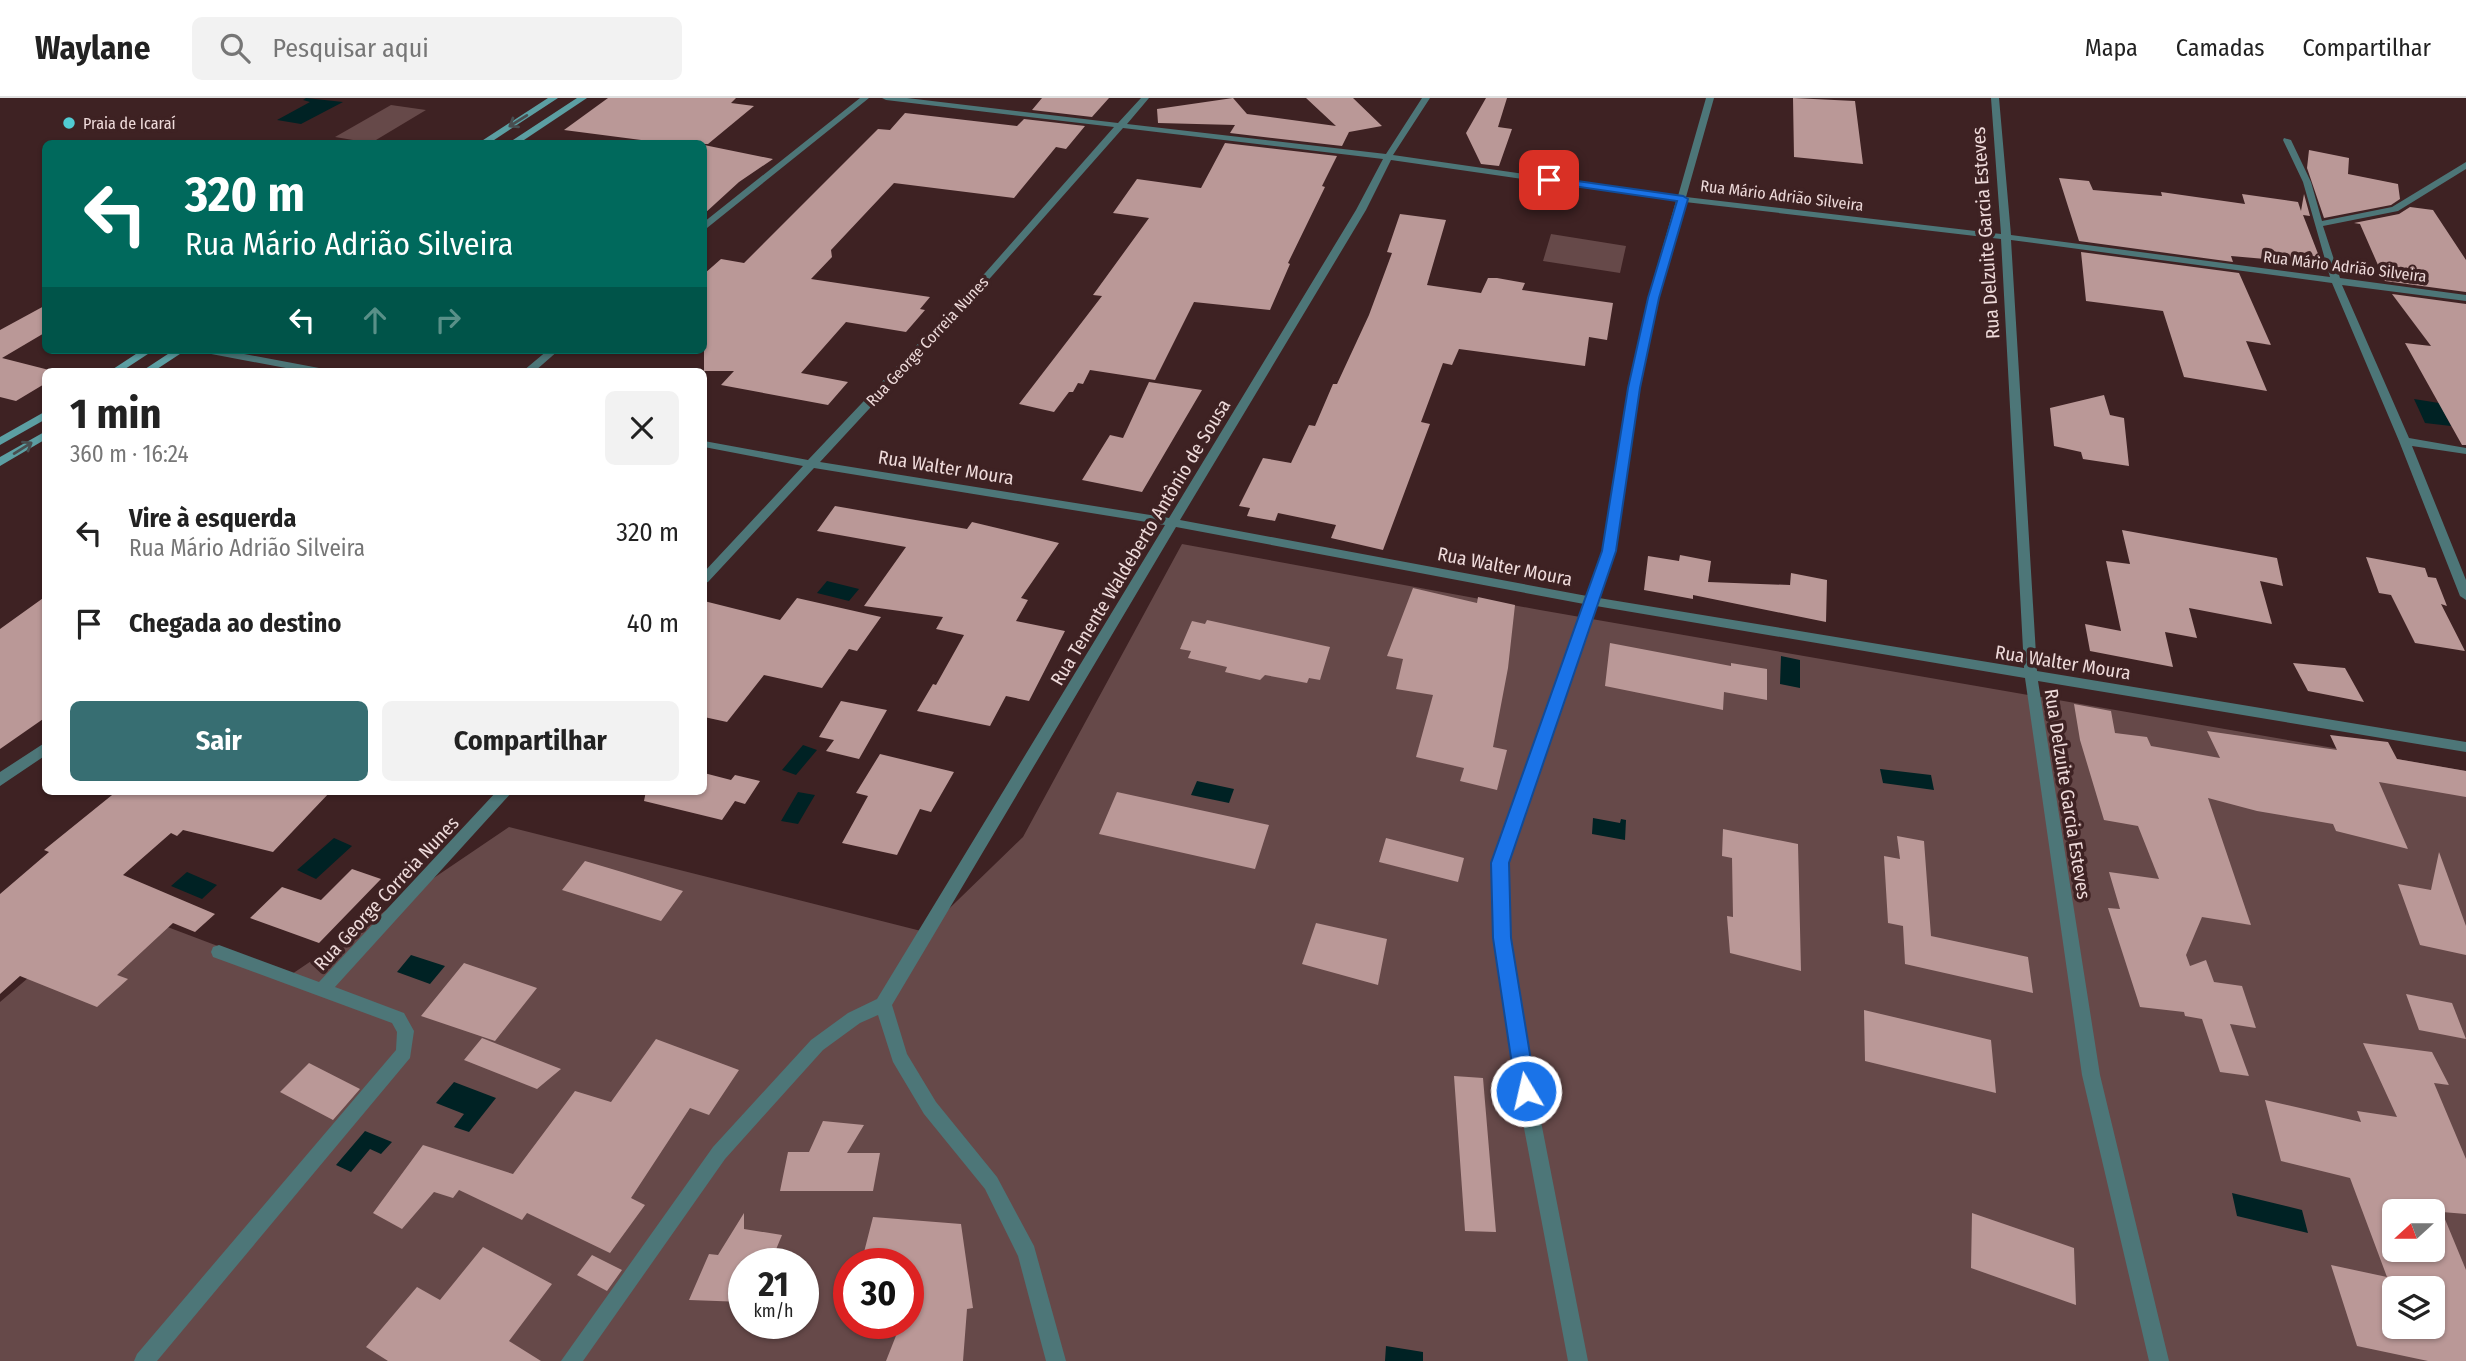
<!DOCTYPE html>
<html lang="pt">
<meta charset="utf-8">
<style>
body{margin:0;font-family:"Fira Sans Condensed",sans-serif;background:#f2f2f2;color:#222;height:100vh;display:flex;flex-direction:column;font-size:26px;white-space:nowrap}
*{box-sizing:border-box;margin:0}
p{font-size:23px;color:#767676}
.icon{flex:none;width:38px;height:38px;fill:none;stroke:currentColor;stroke-width:2;stroke-linecap:round;stroke-linejoin:round}
.map{position:relative;flex:1;overflow:hidden}
.details{position:absolute;left:42px;top:270px;width:665px;height:427px;display:flex;flex-direction:column;background:#fff;border-radius:10px;box-shadow:0 2px 5px #0004}
.details>*{flex:none}
.banner{position:absolute;left:42px;top:42px;width:665px;height:214px;border-radius:10px;box-shadow:0 2px 5px #0004;background:#00695c;color:#fff;overflow:hidden}
.needle{width:46px;rotate:249deg}
.buttons{position:absolute;left:2382px;top:1101px;display:grid;gap:14px}
.buttons a{display:grid;place-items:center;width:63px;height:63px;border-radius:10px;background:#fff;box-shadow:0 2px 5px #0004;font-size:35px}
.speed{position:absolute;left:728px;top:1150px;display:flex;gap:14px;font-size:35px;font-weight:700;text-align:center}
.speed>*{display:grid;place-content:center;width:91px;height:91px;border-radius:50%;background:#fff;box-shadow:0 2px 5px #0004;line-height:1}
.speed small{font-size:18px;font-weight:400}
.speed .limit{border:10px solid #d22;background:#fff;color:#111}
.pin{position:absolute;display:grid;place-items:center;width:60px;height:60px;color:#fff;margin:-30px;border-radius:14px;box-shadow:0 4px 10px #0006}
.me{position:absolute;width:77px;margin:-38px;rotate:351deg;stroke-linejoin:round;filter:drop-shadow(0 0 5px #0008)}
.turn{display:flex;align-items:center;gap:24px;height:147px;padding:0 28px;font-size:32px}
.turn .icon{width:91px;height:91px;stroke-width:2.5}
.turn b{display:block;font-size:49px;line-height:60px}
.lanes{display:flex;align-items:center;height:66px;padding:0 28px;background:#0003;justify-content:center;gap:35px;direction:ltr}
.lanes .off{opacity:.35}
.round{display:grid;place-items:center;flex:none;width:74px;height:74px;border-radius:10px;background:#f2f2f2}
.summary{display:flex;align-items:center;justify-content:space-between;height:119px;padding:0 28px}
h1{font-size:42px;font-weight:700;line-height:52px}
.primary-button{display:flex;gap:14px;margin-top:auto;padding:14px 28px}
.primary-button a{flex:1;height:80px;border-radius:10px;background:#376e72;color:#fff;font-size:28px;font-weight:700;line-height:80px;text-align:center}
.primary-button a+a{background:#f2f2f2;color:#222}
ul{padding:0;list-style:none}
li{display:flex;align-items:center;gap:21px;height:91px;padding:0 28px}
li div{flex:1}
li b{display:block;font-size:26px}
li em{font-style:normal}
header{display:flex;align-items:center;gap:42px;box-sizing:border-box;height:98px;padding:0 35px;background:#fff;border-bottom:2px solid #e0e0e0}
header strong{font-size:33px}
nav{display:flex;gap:38px;margin-inline-start:auto;font-size:24px}
.search{width:490px;height:63px;background:#f2f2f2;display:flex;align-items:center;gap:18px;box-sizing:border-box;padding:0 24px;border-radius:10px;color:#767676;font-size:26px}
.map>svg:first-child{display:block}
.green{fill:#664949;fill-rule:evenodd}
.water{fill:#002224}
.building{fill:#ba9897;fill-rule:evenodd}
.lines{fill:none;stroke-linecap:round;stroke-linejoin:round}
.minor{fill:#4d7678;fill-rule:evenodd}
.secondary{fill:#5c9fa3;fill-rule:evenodd}
.oneway{stroke:#484e50}
.route{fill:#1a73e8;stroke:#114b97;stroke-width:2}
.poi-dot{fill:#51ccd3;stroke:#3e2223;stroke-width:2.5}
.labels{text-anchor:middle;stroke-width:7;stroke-linejoin:round;paint-order:stroke}
.far-poi-label{font-size:16px;fill:#eedada;stroke:#3e2223;text-anchor:start}
.far-street-label{font-size:16px;fill:#eedada;stroke:#3e2223}
.street-label{font-size:19px;fill:#eedada;stroke:#3e2223}
</style>
<header>
<strong>Waylane</strong>
<div class="search"><svg class="icon" aria-label="search" viewBox="0 0 24 24"><circle cx="10" cy="10" r="6"/><path d="M15 15l6 6"/></svg>Pesquisar aqui</div>
<nav><a>Mapa</a><a>Camadas</a><a>Compartilhar</a></nav>
</header>
<div class="map">
<svg width="2466" height="1263" viewBox="0 0 2466 1263">
<rect width="100%" height="100%" fill="#3e2223"/>
<!-- green -->
<path class="green" d="M391,7L426,12L371,45L335,39Z
M1551,136L1626,148L1620,175L1543,163Z
M1182,446L1540,512L2466,673V1263H0V904L112,808L292,876L509,729L925,834L1023,739ZM2394,1113H2432V1152H2394ZM744,1166H803V1225H744ZM849,1166H908V1225H849ZM2394,1190H2432V1228H2394Z"/>
<!-- water -->
<path class="water" d="M306,0L343,4L301,26L277,22L310,4L303,2Z
M2414,301L2439,305L2451,328L2425,325Z
M827,483L859,491L849,503L817,495Z
M1781,558L1800,562V590L1780,586Z
M803,647L817,652L796,677L782,672Z
M1880,671L1931,677L1934,692L1883,685Z
M1197,683L1234,691L1229,705L1191,697Z
M798,694L815,697L798,726L781,723Z
M1593,720L1620,725L1621,721L1626,722L1625,742L1592,736Z
M334,740L352,748L316,781L297,772Z
M187,774L217,787L202,801L171,788Z
M411,857L445,868L430,886L397,874Z
M454,984L496,1000L469,1034L454,1029L464,1016L436,1005Z
M365,1033L392,1044L381,1056L370,1051L351,1074L336,1067Z
M2232,1095L2302,1112L2308,1135L2237,1118Z
M1386,1248L1423,1254V1263H1385Z"/>
<!-- building -->
<path class="building" d="M608,0H736L731,5L754,8L708,46H672L564,32Z
M1042,0H1109L1092,19L1032,12Z
M1233,0L1247,16L1336,28L1306,0H1353L1382,28L1349,34L1342,48L1230,35L1235,27L1158,25L1157,11Z
M1486,0H1507L1498,29L1512,31L1499,68L1481,66L1466,35Z
M1793,0L1855,3L1863,66L1794,59Z
M905,15L1017,28L1024,21L1085,28L1066,51L1056,49L1014,100L894,85L831,152L832,159L811,181L930,199L920,211L925,212L906,234L846,224L801,275L848,284L828,307L721,287L734,273H704V176L721,161L744,165L878,31L890,32Z
M1225,45L1337,58L1322,88L1325,89L1288,165L1290,166L1270,212L1194,204L1155,282L1090,272L1083,286L1078,285L1073,294H1069L1054,314L1019,306L1102,198L1093,197L1149,120L1113,115L1137,81L1201,90Z
M704,47L773,61L739,84L704,116Z
M2309,52L2349,60L2348,76L2398,86L2400,101L2391,107L2324,120L2307,70Z
M2059,80L2089,83L2093,92L2162,98L2161,94L2245,106L2242,96L2298,104L2301,113L2304,96L2310,118L2303,117L2322,166L2231,158L2233,164L2079,143Z
M2410,109L2433,112L2466,162V194L2385,183L2360,126L2354,125L2399,116Z
M1400,116L1446,122L1427,187L1481,195L1488,180H1497L1525,185L1522,192L1613,205L1607,242L1589,239L1585,268L1459,251L1452,267L1443,265L1421,324L1430,326L1383,452L1331,440L1336,427L1278,415L1275,423L1247,418L1250,410L1239,408L1263,360L1291,365L1309,327L1315,328L1333,286H1337L1369,217L1392,155L1387,154Z
M2081,154L2239,175L2271,247L2246,243L2267,293L2184,279L2163,213L2086,203Z
M2392,196L2466,206V347H2462L2405,245L2431,248Z
M46,207V234L2,260L53,273H46V285L16,303L0,299V232Z
M1149,284L1202,292L1142,394L1082,382L1110,337L1123,340Z
M2104,297L2110,317L2124,320L2129,368L2083,361L2081,354L2054,348L2050,310Z
M835,408L967,431L972,424L1059,445L1021,500L1028,502L1016,523L1065,533L1029,603L1006,598L990,628L917,613L933,586L936,587L964,537L936,531L943,519L864,508L906,449L817,433Z
M2122,432L2277,460L2283,488L2260,483L2272,526L2189,510L2197,540L2165,534L2173,569L2090,553L2085,526L2121,533L2106,463L2130,466Z
M1680,457L1711,463L1708,484L1790,487L1791,475L1827,482L1826,524L1693,497V501L1644,492L1648,458L1679,463Z
M2366,459L2425,470L2428,479L2436,480L2447,508L2441,506L2465,553L2415,545L2391,497L2379,495Z
M1413,490L1477,505L1478,499L1515,507L1508,570L1493,649L1507,652L1497,692L1460,683L1464,670L1416,659L1433,597L1396,591L1403,561L1387,558Z
M46,498V619L0,651V531Z
M797,500L881,519L857,553L849,551L822,590L764,577L727,624L704,619V503L780,522Z
M1207,522L1330,549L1320,582L1309,580L1307,585L1265,577L1260,582L1225,574L1227,569L1188,560L1191,553L1180,551L1192,523L1205,526Z
M1610,545L1731,568V565L1767,571V602L1724,594L1723,612L1605,588Z
M2293,565L2345,570L2364,604L2308,593Z
M841,603L887,612L859,661L826,653L834,642L819,639Z
M2074,606L2111,613L2115,635L2147,639L2151,648L2220,660L2207,633L2337,652L2330,637L2388,644L2397,661L2466,673V699L2379,684L2408,751L2336,733L2333,726L2257,713L2208,700L2251,827L2202,819L2186,857L2190,868L2206,862L2214,884L2242,888L2256,930L2230,926L2249,978L2220,974L2202,921L2185,918L2184,914L2140,909L2108,810L2120,811L2109,774L2159,781L2138,728L2104,722L2080,642Z
M880,656L954,674L931,714L920,711L897,757L842,745L868,698L856,695Z
M704,675L731,682L735,677L760,683L745,706L735,703L722,722L644,703L646,693H704Z
M117,693H331L273,754L183,732L177,738L171,735L123,777L215,816L195,834L173,825L117,877L128,881L97,909L20,878L0,896V796L49,754L44,752Z
M1117,694L1269,727L1255,771L1099,736Z
M1723,731L1798,746L1801,873L1730,855L1727,818L1733,819L1732,760L1722,758Z
M1897,738L1924,743L1931,838L2028,859L2033,895L1905,866L1903,828L1888,825L1884,758L1900,761Z
M1386,740L1464,760L1458,784L1379,764Z
M2439,754L2466,828V857L2420,847L2398,786L2431,792Z
M585,763L622,774L683,793L661,823L562,792Z
M352,771L381,781L319,845L250,820L282,789L321,802Z
M1316,825L1387,841L1378,887L1302,866Z
M464,865L537,890L495,943L421,918Z
M2406,896L2452,905L2466,941L2419,932Z
M1864,912L1991,942L1996,995L1865,963Z
M482,940L561,971L537,991L464,962Z
M656,941L739,972L709,1017L690,1010L631,1100L645,1107L610,1155L527,1115L522,1122L459,1092L453,1100L434,1094L402,1131L373,1115L423,1047L513,1076L575,993L611,1004Z
M2363,945L2432,954L2449,987L2434,985L2466,1061V1116L2442,1114L2466,1172V1263H2428L2357,1248L2331,1167L2387,1179L2350,1080L2281,1063L2265,1002L2361,1024L2357,1013L2397,1019ZM2394,1113H2432V1152H2394ZM2394,1190H2432V1228H2394Z
M309,965L360,991L333,1022L280,994Z
M1454,978L1483,980L1496,1134L1465,1133Z
M823,1023L864,1027L847,1055H880L873,1093H780L788,1054H809Z
M744,1115V1131L782,1137L770,1166H744V1204L689,1202L709,1156L718,1157Z
M1972,1115L2074,1150L2076,1207L1971,1170Z
M873,1119L961,1126L973,1210L967,1211L963,1263H886L901,1225H908V1166L862,1162Z
M483,1149L552,1186L509,1243L541,1263H388L366,1249L417,1189L440,1202Z
M592,1157L622,1172L607,1193L577,1177Z"/>
<g class="lines">
<!-- minor -->
<path class="minor" d="M860,0H869L707,130L704,131V124Z
M882,0H907L1118,25L1141,0H1149L1127,26L1386,56L1422,0H1430L1393,57L1678,98L1706,0H1714L1686,99L2001,136L1991,0H1999L2011,137L2330,179L2303,84L2283,42L2284,40L2291,42L2311,84L2322,123L2392,109L2466,64V71L2398,113L2323,128L2340,180L2466,197V203L2342,187L2409,340L2466,350V356L2412,348L2466,482V502L2460,498L2399,343L2332,185L2011,142L2037,573L2466,644V654L2038,583L2100,977L2169,1263H2149L2082,977L2025,580L1596,508L1508,765L1510,840L1535,993L1588,1263H1568L1517,993L1494,840L1492,765L1584,506L1176,429L892,907L907,956L936,1004L997,1079L1034,1148L1066,1263H1046L1018,1158L985,1091L924,1016L893,964L878,917L860,925L823,952L725,1061L583,1263H561L713,1049L811,942L848,915L877,901L1165,427L814,370L708,484L704,485V474L803,368L704,349V343L808,362L986,174L1114,29L886,2ZM1123,30L1383,61L1356,112L1169,420L820,364L992,178ZM1391,62L1676,103L1648,200L1629,290L1603,453L1587,498L1180,422L1366,112ZM1685,104L2001,141L2024,570L1599,500L1615,453L1639,290L1658,200Z
M201,252H223L319,270L324,273H302L206,255Z
M548,252H559L535,273H523Z
M46,644V657L0,688V674Z
M497,693H513L335,889L404,915L414,933L410,960L157,1263H134L137,1256L396,952L397,934L392,925L213,859L211,854L213,849L219,847L319,884Z"/>
<!-- secondary -->
<path class="secondary" d="M548,0H558L488,46H477Z
M577,0H587L518,46H507Z
M142,252H154L122,273H110Z
M174,252H186L154,273H142Z
M46,313V321L0,347V339Z
M46,333V341L0,368V359Z"/>
</g>
<!-- one-way arrows -->
<defs><path id="oneway-shaft" d="M-6 0H5M1.5-3L5.5 0L1.5 3" fill="none" stroke-width="1.6" stroke-linecap="round" stroke-linejoin="round" transform="scale(1.75)"/></defs>
<g class="oneway">
<use href="#oneway-shaft" transform="translate(518 23) rotate(148)"/>
<use href="#oneway-shaft" transform="translate(23 350) rotate(-32)"/>
</g>
<!-- route -->
<path class="route" d="M1549,79L1683,98L1688,101L1659,200L1640,290L1616,453L1509,765L1511,840L1536,993L1533,1000L1526,1002L1519,1000L1516,993L1493,840L1491,765L1602,453L1628,290L1648,200L1677,103L1545,84V80Z"/>
<!-- markers -->
<circle class="poi-dot" cx="69" cy="25" r="7"/>
<g class="labels">
<!-- far-poi labels -->
<g class="far-poi-label">
<text x="83" y="31">Praia de Icaraí</text>
</g>
<!-- far-street labels -->
<g class="far-street-label">
<text transform="translate(1782 97) rotate(7)" y="6">Rua Mário Adrião Silveira</text>
<text transform="translate(2345 168) rotate(7)" y="6">Rua Mário Adrião Silveira</text>
<text transform="translate(927 243) rotate(-47)" y="6">Rua George Correia Nunes</text>
</g>
<!-- street labels -->
<g class="street-label">
<text transform="translate(1985 135) rotate(-94)" y="7">Rua Delzuite Garcia Esteves</text>
<text transform="translate(946 369) rotate(9)" y="7">Rua Walter Moura</text>
<text transform="translate(1140 444) rotate(-59)" y="7">Rua Tenente Waldeberto Antônio de Sousa</text>
<text transform="translate(1505 468) rotate(11)" y="7">Rua Walter Moura</text>
<text transform="translate(2063 564) rotate(9)" y="7">Rua Walter Moura</text>
<text transform="translate(2068 696) rotate(81)" y="7">Rua Delzuite Garcia Esteves</text>
<text transform="translate(386 795) rotate(-47)" y="7">Rua George Correia Nunes</text>
</g>
</g>
</svg>
<div class="buttons">
<a><svg class="needle" viewBox="-14 -14 28 28"><path d="M0-13l5 13h-10z" fill="#e53935"/><path d="M0 13l5-13h-10z" fill="#767676"/></svg></a>
<a><svg class="icon" aria-label="layers" viewBox="0 0 24 24"><path d="M12 4l9 5-9 5-9-5zM3 14l9 5 9-5"/></svg></a>
</div>
<div class="speed"><div>21<small>km/h</small></div><div class="limit">30</div></div>
<div class="pin" style="left:1549px;top:82px;background:#d93025"><svg class="icon" aria-label="arrive" viewBox="0 0 24 24"><path d="M6 21V4h12l-3 4 3 4H6"/></svg></div>
<svg class="me" style="left:1526px;top:993px" viewBox="-20 -20 40 40"><circle r="17" fill="#1a73e8" stroke="#fff" stroke-width="3"/><path d="M0-11L8 9 0 5-8 9z" fill="#fff"/></svg>
<div class="banner">
<div class="turn"><svg class="icon" aria-label="left" viewBox="0 0 24 24"><path d="M17 20v-9H6M10 6l-5 5 5 5"/></svg><div><b>320 m</b>Rua Mário Adrião Silveira</div></div>
<div class="lanes"><svg class="icon" aria-label="left" viewBox="0 0 24 24"><path d="M17 20v-9H6M10 6l-5 5 5 5"/></svg><svg class="icon off" aria-label="ahead" viewBox="0 0 24 24"><path d="M12 20V5M6 11l6-6 6 6"/></svg><svg class="icon off" aria-label="right" viewBox="0 0 24 24"><path d="M7 20v-9h11M14 6l5 5-5 5"/></svg></div>
</div>
<section class="details">
<div class="summary"><div><h1>1 min</h1><p>360 m · 16:24</p></div><a class="round"><svg class="icon" aria-label="close" viewBox="0 0 24 24"><path d="M6 6l12 12M18 6L6 18"/></svg></a></div>
<ul>
<li><svg class="icon" aria-label="left" viewBox="0 0 24 24"><path d="M17 20v-9H6M10 6l-5 5 5 5"/></svg><div><b>Vire à esquerda</b><p>Rua Mário Adrião Silveira</p></div><em>320 m</em></li>
<li><svg class="icon" aria-label="arrive" viewBox="0 0 24 24"><path d="M6 21V4h12l-3 4 3 4H6"/></svg><div><b>Chegada ao destino</b></div><em>40 m</em></li>
</ul>
<div class="primary-button"><a>Sair</a><a>Compartilhar</a></div>
</section>
</div>
